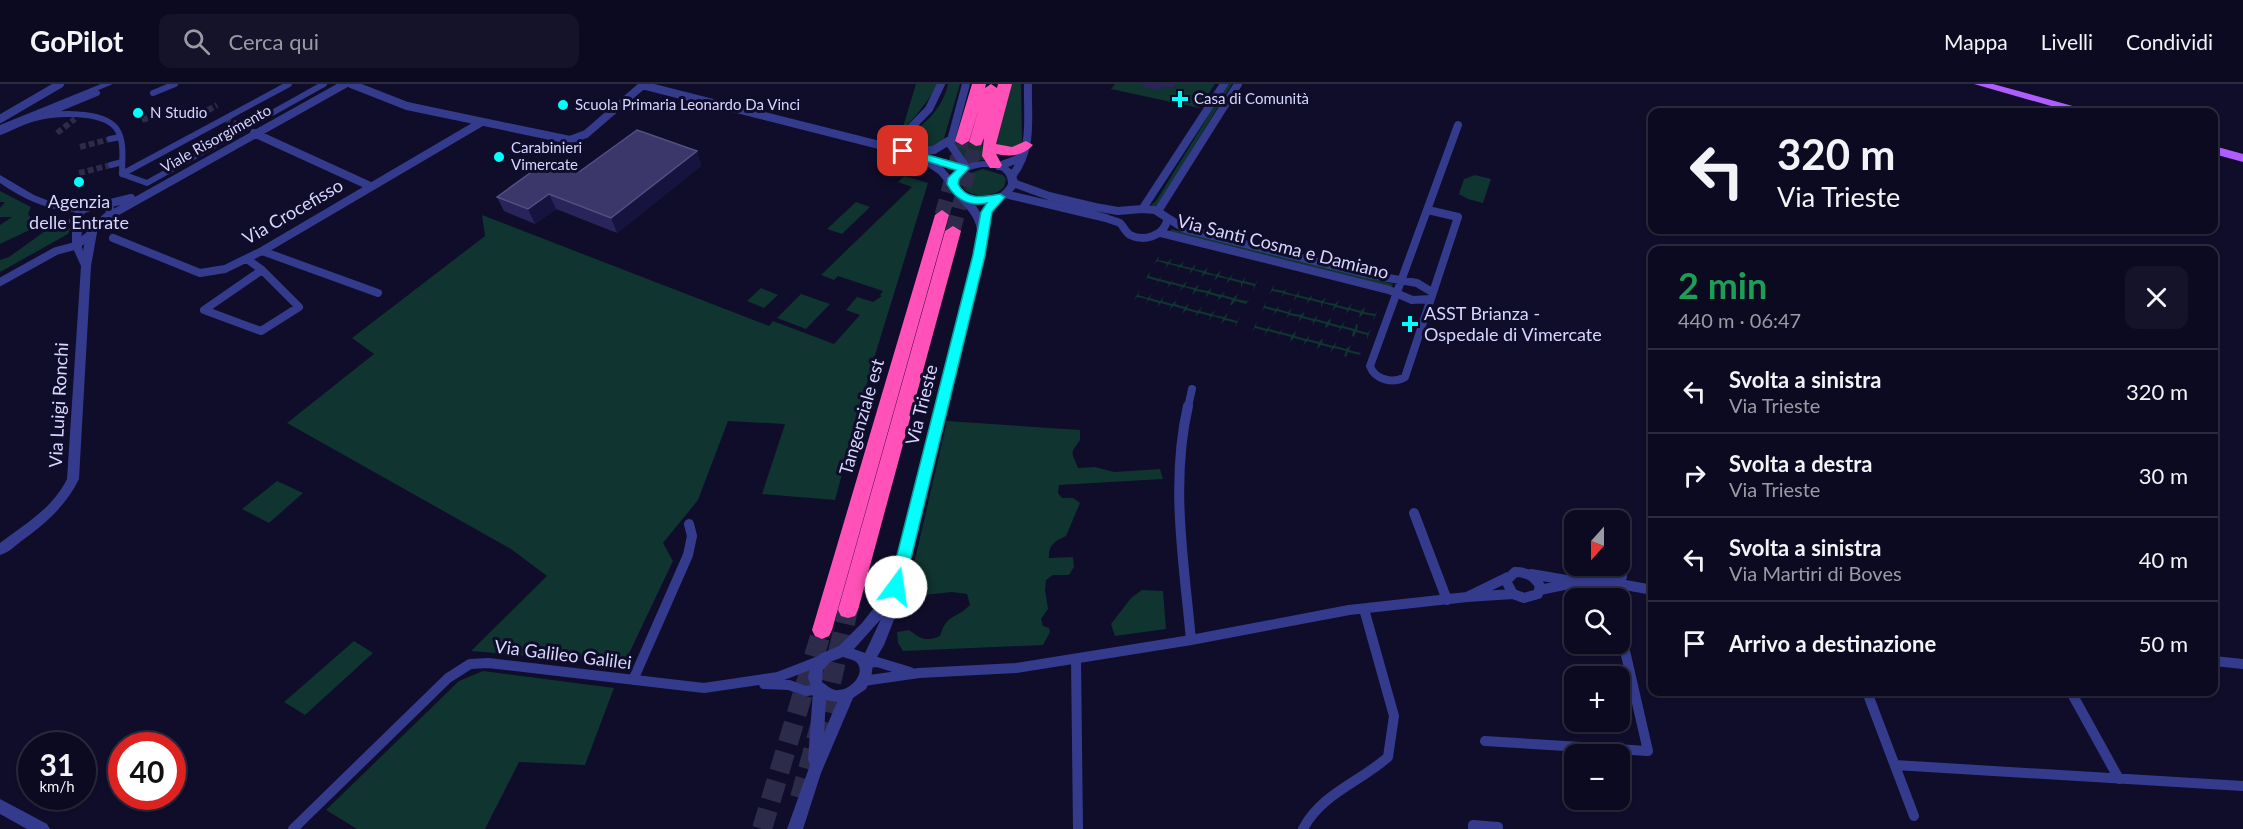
<!DOCTYPE html>
<html lang="it">
<meta charset="utf-8">
<style>
body{margin:0;font-family:Lato,sans-serif;background:#141329;color:#f1f3f6;height:100vh;display:flex;flex-direction:column;font-size:22px;white-space:nowrap}
*{box-sizing:border-box;margin:0}
p{font-size:20px;color:#9a9aa5}
.icon{flex:none;width:33px;height:33px;fill:none;stroke:currentColor;stroke-width:2;stroke-linecap:round;stroke-linejoin:round}
.map{position:relative;flex:1;overflow:hidden}
.drawer{position:absolute;left:1648px;top:162px;width:570px;height:450px;display:flex;flex-direction:column;background:#0b0a20;border-radius:12px;box-shadow:0 2px 4px #0004,0 0 0 2px #2b2b3e}
.drawer>*{flex:none}
.top-card{position:absolute;left:1648px;top:24px;width:570px;height:126px;border-radius:12px;box-shadow:0 2px 4px #0004,0 0 0 2px #2b2b3e;background:#0b0a20;color:#f1f3f6;overflow:hidden}
.needle{width:39px;rotate:201deg}
.fabs{position:absolute;left:1564px;top:426px;display:grid;gap:12px}
.fabs a{display:grid;place-items:center;width:66px;height:66px;border-radius:12px;background:#0b0a20;box-shadow:0 2px 4px #0004,0 0 0 2px #2b2b3e;font-size:30px}
.speed{position:absolute;left:18px;top:648px;display:flex;gap:12px;font-size:30px;font-weight:700;text-align:center}
.speed>*{display:grid;place-content:center;width:78px;height:78px;border-radius:50%;background:#0b0a20;box-shadow:0 2px 4px #0004,0 0 0 2px #2b2b3e;line-height:1}
.speed small{font-size:15px;font-weight:400}
.speed .limit{border:9px solid #d22;background:#fff;color:#111}
.pin{position:absolute;display:grid;place-items:center;width:51px;height:51px;color:#fff;margin:-26px;border-radius:12px;box-shadow:0 3px 9px #0006}
.me{position:absolute;width:66px;margin:-33px;rotate:14deg;stroke-linejoin:round;filter:drop-shadow(0 0 4px #0008)}
.turn{display:flex;align-items:center;gap:21px;height:126px;padding:0 30px;font-size:27px}
.turn .icon{width:78px;height:78px;stroke-width:2.5}
.turn b{display:block;font-size:42px;line-height:51px}
.round{display:grid;place-items:center;flex:none;width:63px;height:63px;border-radius:12px;background:#141329}
.headline{display:flex;align-items:center;justify-content:space-between;height:102px;padding:0 30px}
h1{font-size:36px;font-weight:700;line-height:45px;color:#1e9e55}
ul{padding:0;list-style:none}
li{display:flex;align-items:center;gap:18px;height:84px;padding:0 30px;border-top:2px solid #2b2b3e}
li div{flex:1}
li b{display:block;font-size:22px}
li em{font-style:normal}
header{display:flex;align-items:center;gap:36px;box-sizing:border-box;height:84px;padding:0 30px;background:#0b0a20;border-bottom:2px solid #2b2b3e}
header strong{font-size:28px}
nav{display:flex;gap:33px;margin-inline-start:auto;font-size:21px}
.search{width:420px;height:54px;background:#141329;display:flex;align-items:center;gap:15px;box-sizing:border-box;padding:0 21px;border-radius:12px;color:#9a9aa5;font-size:22px}
.map>svg:first-child{display:block}
.green{fill:#10342f}
.lines{fill:none;stroke-linecap:round;stroke-linejoin:round}
.pedestrian-tunnel{stroke:#2d2b4a;stroke-width:6;stroke-dasharray:6 3;stroke-linecap:butt}
.motorway-tunnel-far1{stroke:#2d2b4a;stroke-width:15;stroke-dasharray:15 8;stroke-linecap:butt}
.motorway-tunnel{stroke:#2d2b4a;stroke-width:20;stroke-dasharray:20 10;stroke-linecap:butt}
.pedestrian{stroke:#343b8d;stroke-width:6}
.minor-far1{stroke:#343b8d;stroke-width:8}
.minor{stroke:#343b8d;stroke-width:10}
.tertiary{fill:#343b8d;fill-rule:evenodd}
.primary{fill:#b05dff;fill-rule:evenodd}
.motorway{fill:#ff51b8;fill-rule:evenodd}
.wall{fill:#292459}
.shaded-wall{fill:#17133f}
.building{fill:#3c376b;stroke:#545082;stroke-width:1.5}
.route{fill:#02fffb;stroke:#01a6a3;stroke-width:1.5}
.poi-dot{fill:#02fffb;stroke:#0f0d2a;stroke-width:2}
.labels{text-anchor:middle;stroke-width:6;stroke-linejoin:round;paint-order:stroke}
.far-poi-label{font-size:15px;fill:#d6d6ff;stroke:#0f0d2a;text-anchor:start}
.far-street-label{font-size:15px;fill:#d6d6ff;stroke:#0f0d2a}
.poi-label{font-size:18px;fill:#d6d6ff;stroke:#0f0d2a}
.street-label{font-size:18px;fill:#d6d6ff;stroke:#0f0d2a}
</style>
<header>
<strong>GoPilot</strong>
<div class="search"><svg class="icon" aria-label="search" viewBox="0 0 24 24"><circle cx="10" cy="10" r="6"/><path d="M15 15l6 6"/></svg>Cerca qui</div>
<nav><a>Mappa</a><a>Livelli</a><a>Condividi</a></nav>
</header>
<div class="map">
<svg width="2243" height="745" viewBox="0 0 2243 745">
<rect width="100%" height="100%" fill="#0f0d2a"/>
<!-- green -->
<path class="green" d="M916,0H937C932,13 901,55 887,53L903,43Z
M948,0H960L943,58L933,63H916L910,57C912,46 925,40 932,31C940,22 945,12 948,0Z
M1009,0H1021L1022,58L1015,65L995,62Z
M1115,0H1145L1174,4L1176,0H1215L1199,24L1111,5Z
M1228,0H1232L1157,123L1151,121L1156,117Z
M954,59L982,60L984,76L968,79Z
M983,85L1003,91L1006,95L1004,103C994,113 979,114 966,107L961,100L965,91Z
M1475,91L1491,95L1483,119L1468,115L1459,110L1464,95Z
M904,92L928,99L872,281L835,416L762,410L785,340L728,337L698,416L663,459L673,477L624,580L471,567L547,492L511,465L287,339L374,270L352,254L485,152L482,131L769,242L773,237L834,260L860,231L846,226L857,213L873,218L882,212L880,211L883,207L838,192L834,196L821,191L912,103L898,98Z
M0,107L31,123L28,130L32,136L50,133L40,141L0,160V141L12,133H0V124L5,118H0Z
M856,118L870,123L842,150L827,145Z
M59,137L70,145L68,150L0,188V176L9,173Z
M1171,145L1175,146L1393,200L1392,203L1170,148Z
M1159,171L1158,176L1168,178L1172,174L1170,179L1180,181L1184,177L1182,182L1192,184L1196,180L1194,185L1204,187L1208,183L1206,188L1216,191L1221,186L1219,191L1229,194L1233,190L1231,194L1242,197L1246,193L1244,197L1255,200L1258,196L1253,207L1254,202L1243,199L1241,204V199L1230,196L1226,200L1228,195L1218,193L1214,197L1216,192L1205,190L1201,194L1203,189L1193,186L1189,191L1191,186L1180,183L1177,188L1179,183L1169,180L1165,185L1167,180L1157,177L1153,182Z
M1150,187L1149,192L1159,195L1162,191L1160,195L1171,198L1174,194L1172,198L1183,201L1187,197L1185,202L1195,204L1199,200L1197,205L1208,207L1212,203L1210,208L1221,211L1225,207L1223,211L1233,214L1238,210L1236,215L1247,217L1250,213L1244,224L1246,220L1235,217L1232,221H1230L1232,216L1222,213L1217,217L1219,213L1209,210L1205,214L1207,209L1196,207L1192,211L1194,206L1184,203L1179,208L1182,203L1171,200L1167,204L1169,200L1159,197L1155,201L1158,197L1147,194L1144,198Z
M1274,200L1273,205L1284,207L1287,203L1285,208L1296,211L1300,206L1298,211L1309,214L1313,210L1311,214L1322,217L1326,213L1324,218L1335,220L1339,216L1337,221L1348,224L1352,219L1350,224L1361,227L1365,223L1364,228L1375,230L1378,226L1373,237L1374,232L1363,230L1359,234L1360,229L1349,226L1346,230L1347,226L1336,223L1332,227L1334,222L1323,219L1321,224V219L1310,216L1306,220L1308,216L1297,213L1294,217L1295,212L1284,210L1281,214L1283,209L1272,207L1269,211Z
M761,204L778,211L764,224L747,217Z
M1140,206L1138,211L1148,214L1152,209L1150,214L1160,217L1164,212L1162,217L1172,220L1177,216L1175,220L1185,223L1189,219L1187,224L1198,227L1202,222L1200,227L1211,230L1215,226L1213,231L1224,233L1228,229L1226,234L1237,237L1240,232L1235,244L1236,239L1225,236L1221,240L1223,235L1212,232L1209,237L1210,232L1199,229L1195,233L1197,229L1186,226L1182,230L1184,225L1173,222L1169,227L1171,222L1161,219L1157,224L1159,219L1148,216L1146,221L1147,215L1137,213L1133,217Z
M801,210L830,220L806,245L777,234Z
M1266,217L1265,222L1276,225L1279,221L1278,225L1288,228L1292,224L1290,229L1301,231L1305,227L1303,232L1314,235L1318,230L1316,235L1327,238L1331,234L1330,239L1341,242L1345,237L1343,242L1355,245L1356,240L1358,241L1357,246L1368,249L1371,244L1367,256V251L1356,248L1354,253L1352,252L1353,247L1342,244L1338,249L1340,244L1329,241L1325,245L1326,240L1315,237L1313,242V237L1302,234L1298,238L1300,233L1289,231L1286,235L1288,230L1277,227L1273,232L1275,227L1264,224L1261,229Z
M1257,237L1256,242L1267,245L1271,240L1269,245L1280,248L1283,243L1281,248L1292,251L1296,247L1295,252L1306,255L1310,250L1308,255L1319,258L1323,254L1322,259L1333,262L1337,257L1335,262L1346,265L1351,261L1349,266L1361,269L1363,264L1358,276L1360,271L1348,268L1346,273L1344,272L1346,267L1334,264L1330,269L1332,264L1321,261L1317,265L1318,260L1307,257L1303,262L1305,257L1294,254L1290,258L1291,253L1280,250L1277,255L1279,250L1268,247L1264,252L1266,247L1255,244L1252,248Z
M947,337L1080,346V356C1069,371 1072,368 1078,384L1095,383L1114,388L1160,385L1163,395L1059,401L1058,409L1062,414H1073L1080,419L1066,452C1055,457 1048,461 1049,474L1073,473L1074,483L1069,491H1053L1046,496L1045,506L1048,525L1041,535L1043,542L1049,544L1050,548L1043,561L903,567L898,559L897,548L909,546C921,555 926,558 940,552C947,529 955,536 970,521L967,510L952,508L924,511L918,507L917,493L912,488Z
M277,397L303,409L269,439L242,425Z
M1142,506L1163,507L1166,545L1115,552L1111,540L1131,514Z
M354,557L373,569L305,631L284,618Z
M483,587L614,604L585,681L519,678L485,745H357L326,726L459,597Z"/>
<g class="lines">
<!-- pedestrian-tunnel -->
<path class="pedestrian-tunnel" d="M200,31L217,21
M225,35L246,44
M142,36L154,32
M57,49L75,35
M80,63L110,55
M79,89L111,81"/>
<!-- motorway-tunnel-far1 -->
<path class="motorway-tunnel-far1" d="M942,131L962,57
M953,147L976,58"/>
<!-- motorway-tunnel -->
<path class="motorway-tunnel" d="M800,714L825,624L848,526
M762,745L822,546"/>
<!-- pedestrian -->
<path class="pedestrian" d="M153,9L175,0
M46,30L97,9
M0,48C12,43 23,37 35,34C54,29 102,26 116,44C125,56 122,76 122,90L147,99L324,0
M110,55L120,53
M111,81L122,78
M122,90L289,0"/>
<!-- minor-far1 -->
<path class="minor-far1" d="M351,0L407,22L570,56L586,50L644,0
M966,0L950,60L966,83
M642,1L903,67L964,85
M0,35L60,0
M254,49L370,102
M891,64L929,25L941,0
M911,67L934,66L950,56
M928,78L941,87L952,100
M999,82L1018,75L1024,66
M1012,92C1034,64 1027,33 1028,0
M1013,99L1049,112L1095,123L1118,127L1142,125L1155,126L1185,145L1371,191L1417,199L1432,208
M1005,110L1106,134C1110,136 1116,137 1120,139C1124,143 1125,148 1130,151C1144,158 1163,152 1167,137
M103,121L131,114
M1143,124L1224,0
M1428,126L1458,133L1405,293C1393,300 1375,296 1370,282L1458,41
M1158,127L1238,0
M109,132L345,0
M1161,149L1389,206L1412,216L1430,215
M113,154L200,189L225,185L262,167L480,39
M262,167L378,209
M247,175L262,186
M262,186L299,223L261,247L204,226Z
M0,198L56,167L75,162L90,151
M1188,323L1192,305"/>
<!-- minor -->
<path class="minor" d="M1188,322C1170,399 1184,479 1191,556
M1414,429L1447,516
M1515,488C1527,488 1534,492 1540,502L1538,510L1524,514L1513,510L1506,497Z
M1531,490L1578,498L1540,506
M1508,493L1467,513L1513,510
M1578,498L1614,499L1653,506
M1615,514L1614,499L1622,493L1623,469
M1076,575L1078,745
M2214,577L2243,580
M866,579L877,578L910,588
M633,596L688,471L692,452L689,440
M863,597L919,589L1016,584L1191,556L1349,526L1467,513
M764,600L789,601L806,607L819,605
M1867,608L1914,732
M2071,608L2119,695
M1485,657L1648,667L1620,545
M1895,681L2243,702
M293,745L448,594L470,580L488,579L704,604L778,593L822,576
M1303,745C1321,710 1360,698 1388,673L1394,632L1364,525
M1473,745V741L1498,743V745"/>
<!-- tertiary -->
<path class="tertiary" d="M101,0H113L0,47V41Z
M983,77C998,78 1017,81 1018,100C1013,110 1005,112 997,120C986,130 986,157 984,171L899,523L884,561L873,580L871,595L866,605L853,614L821,689L803,745H787L810,681L808,676L813,607L808,594L810,583L820,570L839,562L862,539L891,502L975,165C976,159 978,151 977,146C975,124 948,113 947,97C955,82 967,79 983,77ZM983,83C995,83 1008,85 1008,100C1001,113 987,114 981,130C977,123 972,116 966,111C965,110 960,106 959,105C949,91 973,84 983,83ZM881,535L865,569L854,565ZM843,573C849,575 857,576 859,582C863,593 849,606 839,606C832,607 828,602 822,598L823,586L830,578ZM826,616L837,618L824,649Z
M0,91L34,111L54,119L75,122L88,121L98,118L113,122L116,129L107,138L98,143L91,182L79,395C65,423 45,440 20,458C14,463 8,469 0,471V459C25,440 53,424 67,395L81,182L72,162V143L68,137L75,128C47,126 23,115 0,99ZM99,124L105,126L106,128C98,136 90,140 78,138L85,129ZM82,145H87L83,167L81,159Z
M0,715L47,740L50,745H27L0,730Z"/>
<!-- primary -->
<path class="primary" d="M1974,0H1993L2087,26L2089,28H2072Z
M2214,62L2243,70V78L2214,70Z"/>
<!-- motorway -->
<path class="motorway" d="M972,0H986L985,4L991,0L997,4L998,0H1012L996,60L1012,63L1026,57L1033,61C1023,72 1010,73 996,70L1002,81L1000,84H990L982,72L984,54L981,61L976,62L969,58L980,21L969,57L962,61L955,57Z
M942,126L949,131L832,546L829,552L822,555L815,552L812,546L935,131Z
M953,142L961,147L858,526L855,532L848,534L841,532L838,526L945,147Z"/>
</g>
<!-- wall -->
<path class="wall" d="M1143,0H1176L1174,4L1162,3L1161,6L1143,3Z
M697,67L701,82L617,149L556,125L535,140L504,127L497,113L579,88Z"/>
<!-- shaded-wall -->
<path class="shaded-wall" d="M697,67L701,82L617,149L611,134Z
M549,110L556,125L535,140L528,125Z"/>
<!-- building -->
<path class="building" d="M637,46L697,67L611,134L549,110L528,125L497,113L548,76L579,88Z"/>
<!-- route -->
<path class="route" d="M903,64L967,82L969,84L959,95L958,100C967,117 983,113 1000,110L1005,113L992,128L985,171L904,503L902,507H891L889,503L973,171L981,128L987,119C969,123 955,115 947,100L948,94L956,86L899,69V65Z"/>
<!-- markers -->
<g class="poi-dot">
<path d="M1177 6h6v6h6v6h-6v6h-6v-6h-6v-6h6z"/>
<circle cx="563" cy="21" r="6"/>
<circle cx="138" cy="29" r="6"/>
<circle cx="499" cy="73" r="6"/>
<circle cx="79" cy="98" r="6"/>
<path d="M1407 231h6v6h6v6h-6v6h-6v-6h-6v-6h6z"/>
</g>
<g class="labels">
<!-- far-poi labels -->
<g class="far-poi-label">
<text x="1194" y="20">Casa di Comunità</text>
<text x="575" y="26">Scuola Primaria Leonardo Da Vinci</text>
<text x="150" y="34">N Studio</text>
<text x="511" y="69">Carabinieri<tspan x="511" dy="17">Vimercate</tspan></text>
</g>
<!-- far-street labels -->
<g class="far-street-label">
<text transform="translate(216 55) rotate(-29)" y="5">Viale Risorgimento</text>
</g>
<!-- poi labels -->
<g class="poi-label">
<text x="79" y="124">Agenzia<tspan x="79" dy="21">delle Entrate</tspan></text>
<text x="1424" y="236" text-anchor="start">ASST Brianza -<tspan x="1424" dy="21">Ospedale di Vimercate</tspan></text>
</g>
<!-- street labels -->
<g class="street-label">
<text transform="translate(293 128) rotate(-30)" y="6">Via Crocefisso</text>
<text transform="translate(1283 163) rotate(14)" y="6">Via Santi Cosma e Damiano</text>
<text transform="translate(59 321) rotate(-87)" y="6">Via Luigi Ronchi</text>
<text transform="translate(922 321) rotate(-76)" y="6">Via Trieste</text>
<text transform="translate(862 333) rotate(-74)" y="6">Tangenziale est</text>
<text transform="translate(563 571) rotate(7)" y="6">Via Galileo Galilei</text>
</g>
</g>
</svg>
<div class="fabs">
<a><svg class="needle" viewBox="-14 -14 28 28"><path d="M0-13l5 13h-10z" fill="#e53935"/><path d="M0 13l5-13h-10z" fill="#9a9aa5"/></svg></a>
<a><svg class="icon" aria-label="search" viewBox="0 0 24 24"><circle cx="10" cy="10" r="6"/><path d="M15 15l6 6"/></svg></a>
<a>+</a>
<a>−</a>
</div>
<div class="speed"><div>31<small>km/h</small></div><div class="limit">40</div></div>
<div class="pin" style="left:903px;top:67px;background:#d93025"><svg class="icon" aria-label="arrive" viewBox="0 0 24 24"><path d="M6 21V4h12l-3 4 3 4H6"/></svg></div>
<svg class="me" style="left:896px;top:503px" viewBox="-20 -20 40 40"><circle r="19" fill="#fff"/><path d="M0-13L10 11 0 6-10 11z" fill="#02fffb"/></svg>
<div class="top-card">
<div class="turn"><svg class="icon" aria-label="left" viewBox="0 0 24 24"><path d="M17 20v-9H6M10 6l-5 5 5 5"/></svg><div><b>320 m</b>Via Trieste</div></div>
</div>
<section class="drawer">
<div class="headline"><div><h1>2 min</h1><p>440 m · 06:47</p></div><a class="round"><svg class="icon" aria-label="close" viewBox="0 0 24 24"><path d="M6 6l12 12M18 6L6 18"/></svg></a></div>
<ul>
<li><svg class="icon" aria-label="left" viewBox="0 0 24 24"><path d="M17 20v-9H6M10 6l-5 5 5 5"/></svg><div><b>Svolta a sinistra</b><p>Via Trieste</p></div><em>320 m</em></li>
<li><svg class="icon" aria-label="right" viewBox="0 0 24 24"><path d="M7 20v-9h11M14 6l5 5-5 5"/></svg><div><b>Svolta a destra</b><p>Via Trieste</p></div><em>30 m</em></li>
<li><svg class="icon" aria-label="left" viewBox="0 0 24 24"><path d="M17 20v-9H6M10 6l-5 5 5 5"/></svg><div><b>Svolta a sinistra</b><p>Via Martiri di Boves</p></div><em>40 m</em></li>
<li><svg class="icon" aria-label="arrive" viewBox="0 0 24 24"><path d="M6 21V4h12l-3 4 3 4H6"/></svg><div><b>Arrivo a destinazione</b></div><em>50 m</em></li>
</ul>
</section>
</div>
